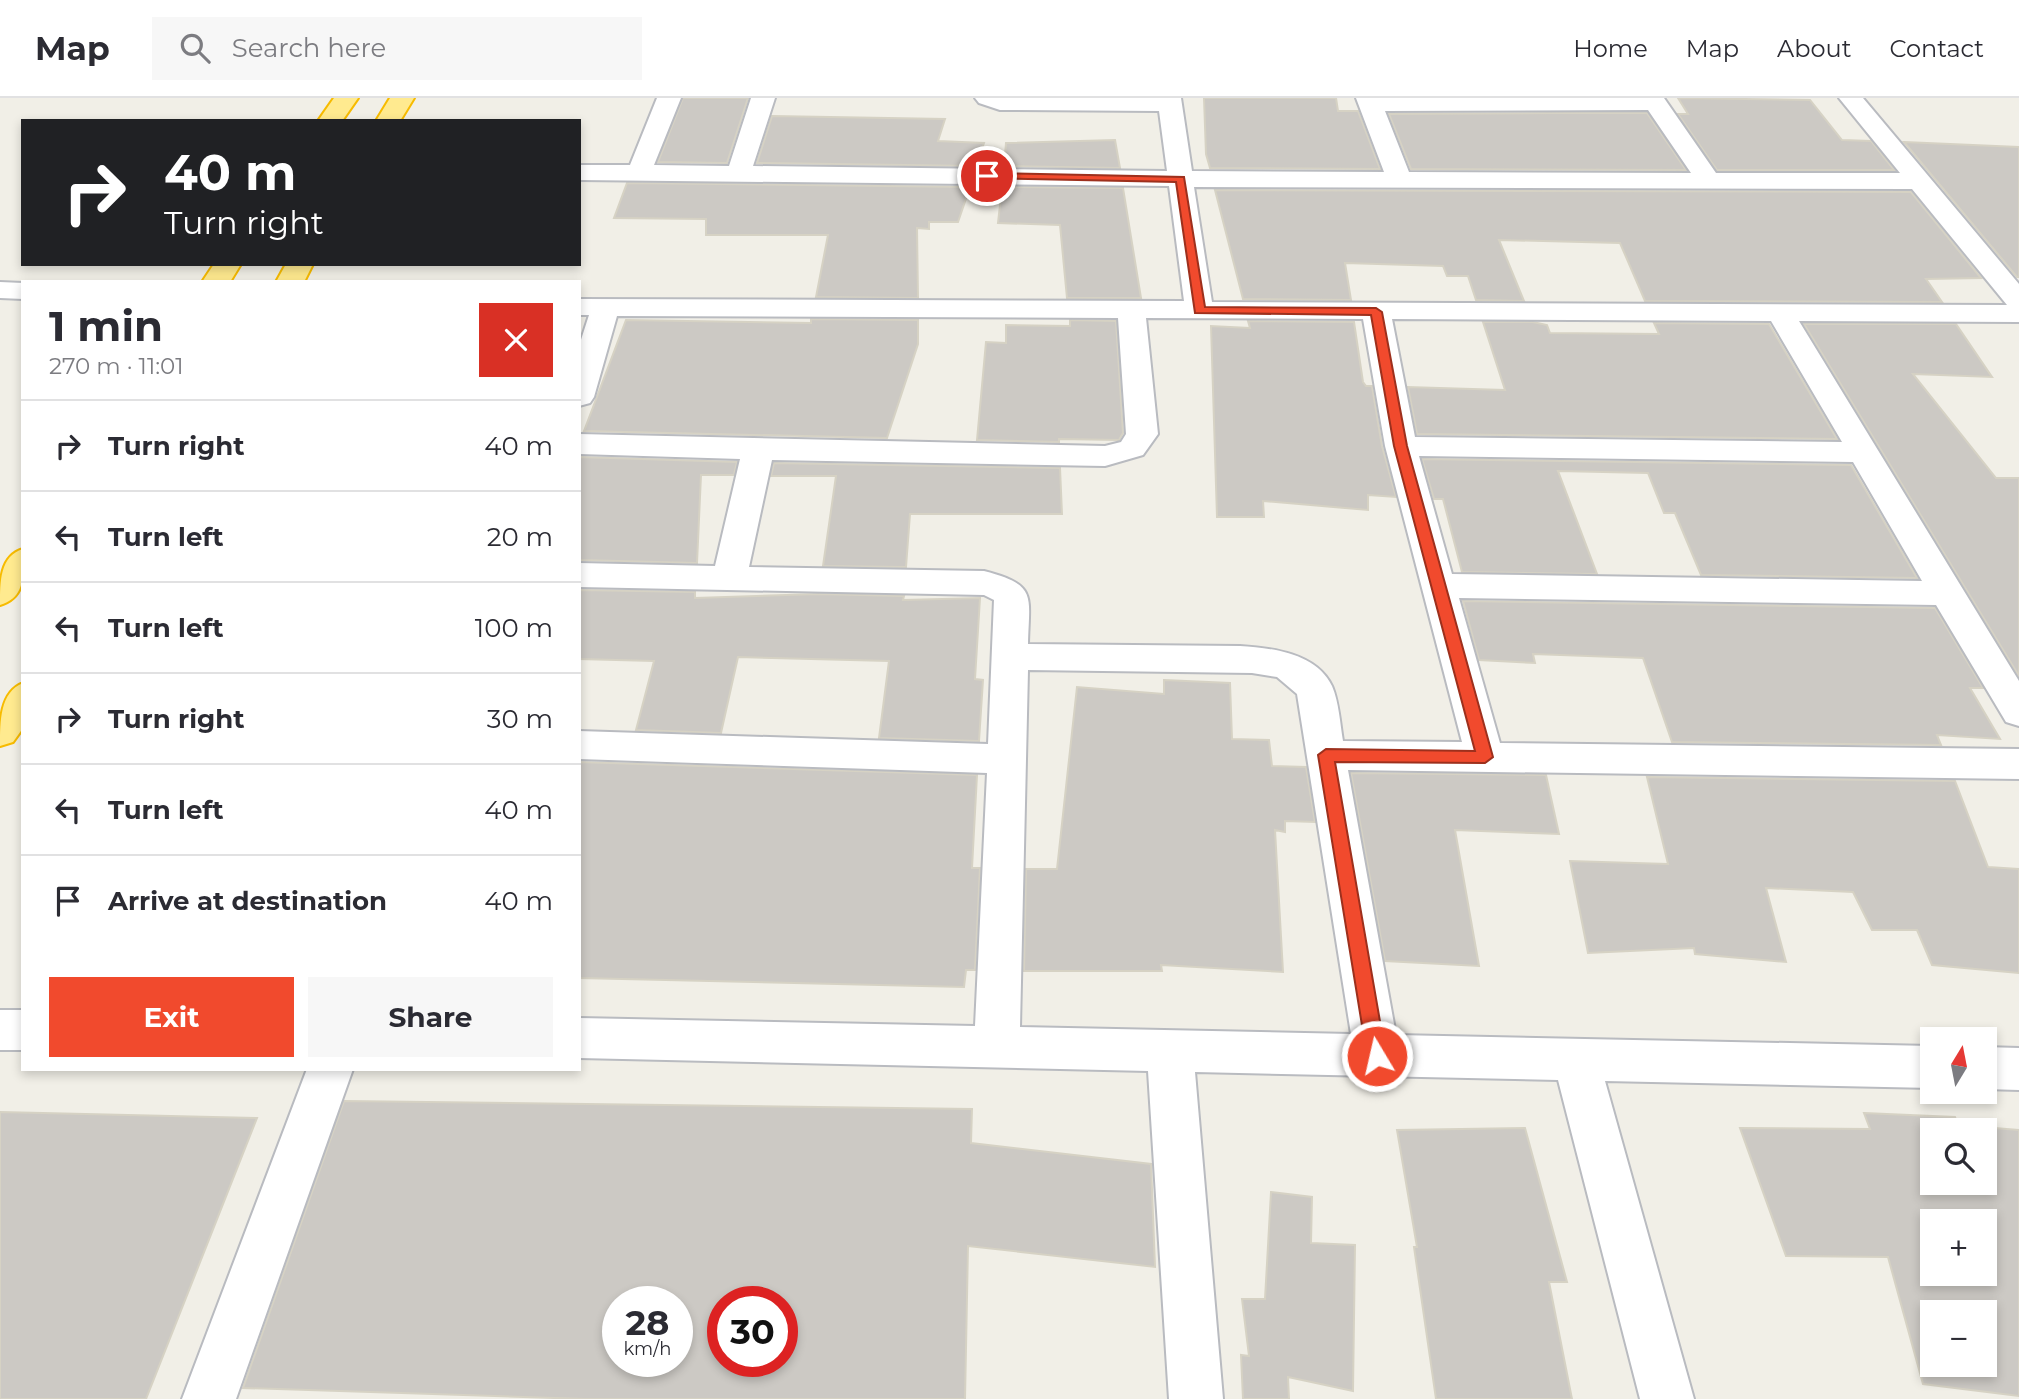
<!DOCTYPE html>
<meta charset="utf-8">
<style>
body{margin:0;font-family:Montserrat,sans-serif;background:#f7f7f7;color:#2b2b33;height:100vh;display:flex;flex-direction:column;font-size:26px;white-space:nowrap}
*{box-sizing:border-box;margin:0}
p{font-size:23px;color:#7c7c81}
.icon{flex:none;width:38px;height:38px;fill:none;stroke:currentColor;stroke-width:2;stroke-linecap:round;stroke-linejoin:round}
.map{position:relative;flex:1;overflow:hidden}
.drawer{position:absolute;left:21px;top:182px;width:560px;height:791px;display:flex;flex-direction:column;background:#fff;border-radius:0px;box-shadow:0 4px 10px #0003}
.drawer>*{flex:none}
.banner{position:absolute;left:21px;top:21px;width:560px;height:147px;border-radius:0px;box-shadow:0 4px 10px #0003;background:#202124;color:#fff;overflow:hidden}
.needle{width:46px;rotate:10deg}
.controls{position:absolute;left:1920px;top:929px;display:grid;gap:14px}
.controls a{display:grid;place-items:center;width:77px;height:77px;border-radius:0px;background:#fff;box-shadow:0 4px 10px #0003;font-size:35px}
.speed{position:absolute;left:602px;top:1188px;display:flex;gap:14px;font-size:35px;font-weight:700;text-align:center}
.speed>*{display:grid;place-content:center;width:91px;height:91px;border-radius:50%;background:#fff;box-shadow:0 4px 10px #0003;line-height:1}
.speed small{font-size:18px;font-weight:400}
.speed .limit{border:10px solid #d22;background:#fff;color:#111}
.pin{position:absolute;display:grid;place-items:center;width:60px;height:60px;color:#fff;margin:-30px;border:4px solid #fff;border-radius:50%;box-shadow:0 2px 7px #0007}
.me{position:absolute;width:77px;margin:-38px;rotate:351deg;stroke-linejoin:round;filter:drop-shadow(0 0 5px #0008)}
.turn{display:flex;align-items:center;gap:24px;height:147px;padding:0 28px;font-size:32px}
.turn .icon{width:91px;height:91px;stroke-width:2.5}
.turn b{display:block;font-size:49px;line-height:60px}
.round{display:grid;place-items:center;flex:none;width:74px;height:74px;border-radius:0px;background:#f7f7f7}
.headline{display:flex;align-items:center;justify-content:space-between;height:119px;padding:0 28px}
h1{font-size:42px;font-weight:700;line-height:52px}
.button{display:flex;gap:14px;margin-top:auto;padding:14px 28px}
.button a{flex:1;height:80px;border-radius:0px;background:#f14a2d;color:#fff;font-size:28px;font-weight:700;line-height:80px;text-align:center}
.button a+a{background:#f7f7f7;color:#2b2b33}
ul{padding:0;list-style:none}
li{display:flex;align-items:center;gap:21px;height:91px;padding:0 28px;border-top:2px solid #e1e1e2}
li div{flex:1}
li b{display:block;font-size:26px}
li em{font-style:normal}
header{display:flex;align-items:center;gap:42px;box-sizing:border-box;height:98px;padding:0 35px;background:#fff;border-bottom:2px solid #e1e1e2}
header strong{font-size:33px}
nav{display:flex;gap:38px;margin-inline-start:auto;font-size:24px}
.search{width:490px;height:63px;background:#f7f7f7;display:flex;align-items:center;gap:18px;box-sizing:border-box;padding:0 24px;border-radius:0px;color:#7c7c81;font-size:26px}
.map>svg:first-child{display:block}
.building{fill:#ccc9c4;stroke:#d6d2c4;stroke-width:2;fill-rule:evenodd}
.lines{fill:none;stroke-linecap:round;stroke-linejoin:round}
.street-casing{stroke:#b9bbc0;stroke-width:4}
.highway-casing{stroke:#f7bb00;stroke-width:4}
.street{fill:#fff;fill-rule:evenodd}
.highway{fill:#ffea8f;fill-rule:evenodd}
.route{fill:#f14a2d;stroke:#9d301d;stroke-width:2}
</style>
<header>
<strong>Map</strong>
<div class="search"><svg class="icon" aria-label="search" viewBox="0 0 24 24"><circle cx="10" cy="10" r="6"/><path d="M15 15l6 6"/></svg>Search here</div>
<nav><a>Home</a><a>Map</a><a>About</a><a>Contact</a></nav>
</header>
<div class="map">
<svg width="2019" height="1301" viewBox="0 0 2019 1301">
<rect width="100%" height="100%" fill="#f1efe7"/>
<!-- building -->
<path class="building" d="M683,0H748L727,65L658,64Z
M1204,0H1336L1338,13H1358L1380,71L1210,70L1206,56Z
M1678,0L1810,2L1842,42L1871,43L1894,72H1717L1678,16H1688Z
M1549,15H1647L1686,72L1411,71L1389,16Z
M772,18L945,21L938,43L984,45L976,68L757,65Z
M1115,42L1120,70L1004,68L1006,45Z
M1904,44L2019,49V179H2017Z
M627,85L970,89L958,124H929V131L917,130L918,200L816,199L828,137H706V121L614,120Z
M1002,89L1123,90L1141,200H1067L1060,127L998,125Z
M1215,92L1911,94L1981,180L1926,181L1942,204L1645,203L1620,145L1499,142L1524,203L1476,202L1468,178H1447L1443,168L1345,165L1351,202L1243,201Z
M811,221L918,222V246L887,340L584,333L626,222L811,225Z
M1070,222L1116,223L1123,335L1119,342L1059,341V344L977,342L986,244L1006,245V227L1070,228Z
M1248,223L1354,224L1363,284L1366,288H1372L1382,348L1396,399L1368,397V412L1263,403L1264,419H1217L1211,228L1250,230Z
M1483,224H1533L1547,227L1550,235L1659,236L1654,225L1769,226L1837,341L1417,336L1408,289L1505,292Z
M1804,226H1956L1992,279L1913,276L1996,380H2019V578Z
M579,359L737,364L734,377H701L697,465L579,462Z
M1422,361L1851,367L1917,480L1701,477L1675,415H1664L1648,375L1558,373L1597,476L1462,474L1443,401H1434Z
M774,365L1060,370L1062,416H910L906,469L823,468L836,378H771Z
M579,492L695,494V500L818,496L904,498L903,502L980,500L975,581L983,582L979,643L879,640L889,563L738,559L721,635L636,632L654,563L579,561Z
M1463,503L1935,510L1983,590H1970L2000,641L1937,637L1941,647L1672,644L1643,560L1533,556L1535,565L1479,562Z
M1164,582L1230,585L1232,641L1269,642L1272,668L1306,669L1315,724L1285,723V734L1275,732L1283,874L1161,867L1162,873H1024L1026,771H1057L1077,589L1164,596Z
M579,664L977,677L972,770H980L975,872H966L964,889L579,880Z
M1351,675L1546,677L1559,736L1455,732L1479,868L1385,863Z
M1647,679L1955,683L1988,769L2019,771V875L1932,867L1917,832H1872L1853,794L1766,790L1786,864L1695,856L1694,850L1588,855L1570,763L1668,766Z
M344,1003L972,1011L971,1045L1151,1066L1155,1169L968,1148L965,1301H585L243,1290ZM618,1204H677V1264H618ZM723,1204H782V1264H723Z
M0,1014L257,1020L146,1301H0Z
M1864,1015L1955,1019L1958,1027L2019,1032V1298L1923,1286L1888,1159L1786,1158L1740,1030L1870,1031ZM1932,1032H1984V1085H1932ZM1932,1124H1984V1176H1932ZM1932,1214H1984V1267H1932Z
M1525,1030L1567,1184H1549L1572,1301H1436L1414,1149H1417L1397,1032Z
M1271,1094L1312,1099L1311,1145L1355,1147L1353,1293L1288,1279L1289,1301H1243L1241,1257L1249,1258L1242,1201H1265Z"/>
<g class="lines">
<!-- street casing -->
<g class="street-casing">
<path id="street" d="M657,0H681L654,67L729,68L751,0H775L753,68L1167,73L1159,13L1000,12L979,5L975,0H1181L1192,73L1384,74L1356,0H1664L1716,75H1900L1839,0H1863L2019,186V224L1799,223L2019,583V628L2006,624L1936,507L1459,500L1500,645L2019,651V681L1348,672L1396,937L1932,948V990L1605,983L1694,1301H1640L1558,982L1195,974L1223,1301H1169L1148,973L579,960V920L975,928L987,675L579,661V633L988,646L994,502L984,497L579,489V465L715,468L740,361L579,356V336L1105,348L1121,344L1126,336L1118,220L617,218L594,299L590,305L579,308V248L589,217H579V201L1184,203L1169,88L579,82V67H630ZM1648,12L1691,75L1409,74L1385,13ZM1194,89L1912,91L2007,207L1212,204ZM1146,220L1363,221L1385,348L1462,644L1343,643C1340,626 1339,604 1332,588C1316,555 1272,550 1240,548L1028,546C1029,497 1038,487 984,473L749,469L772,362L1105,368L1143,357L1158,336ZM1392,221L1771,223L1842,344L1415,339ZM1419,358L1853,364L1922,483L1452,476ZM1028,572L1252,575L1277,579L1297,596L1351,936L1020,929Z
M0,184L23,185V201L0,200Z
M0,912H23V952H0Z
M1984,949L2019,950V992L1984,991Z
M307,971H353L236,1301H182Z"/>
</g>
<!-- highway casing -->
<g class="highway-casing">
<path id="highway" d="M334,0H358L342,23H318Z
M390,0H414L400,23H376Z
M214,166H241L230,184H202Z
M286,166H313L304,184H276Z
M23,451C23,475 27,499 0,507C0,483 0,458 23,451Z
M23,585V630L13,644L0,648C0,623 0,594 23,585Z"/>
</g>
<!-- street -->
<use href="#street" class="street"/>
<!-- highway -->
<use href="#highway" class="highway"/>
</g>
<!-- route -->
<path class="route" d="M987,75L1184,79L1205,209L1376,210L1382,214L1407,348L1493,659L1485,665L1335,664L1386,958L1383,964L1377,967L1370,964L1367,958L1318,657L1326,651L1475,653L1394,348L1371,217L1195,215L1176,84L984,80L982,78Z"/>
</svg>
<div class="controls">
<a><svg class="needle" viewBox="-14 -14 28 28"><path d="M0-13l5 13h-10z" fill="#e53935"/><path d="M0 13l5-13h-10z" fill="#7c7c81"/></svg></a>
<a><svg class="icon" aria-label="search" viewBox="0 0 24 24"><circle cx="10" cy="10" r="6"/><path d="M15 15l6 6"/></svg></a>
<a>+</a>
<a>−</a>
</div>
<div class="speed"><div>28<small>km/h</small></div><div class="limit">30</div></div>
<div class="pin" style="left:987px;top:78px;background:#d93025"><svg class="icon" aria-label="arrive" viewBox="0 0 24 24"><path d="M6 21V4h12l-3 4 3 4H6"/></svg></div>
<svg class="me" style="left:1377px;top:958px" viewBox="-20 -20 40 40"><circle r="17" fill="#f14a2d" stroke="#fff" stroke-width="3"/><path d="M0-11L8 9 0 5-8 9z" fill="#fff"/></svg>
<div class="banner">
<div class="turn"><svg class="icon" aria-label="right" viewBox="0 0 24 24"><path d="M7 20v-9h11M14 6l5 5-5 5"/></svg><div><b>40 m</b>Turn right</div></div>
</div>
<section class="drawer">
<div class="headline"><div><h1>1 min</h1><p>270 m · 11:01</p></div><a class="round" style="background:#d93025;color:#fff"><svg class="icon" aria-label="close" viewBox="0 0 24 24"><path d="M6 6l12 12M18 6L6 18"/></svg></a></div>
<ul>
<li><svg class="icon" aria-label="right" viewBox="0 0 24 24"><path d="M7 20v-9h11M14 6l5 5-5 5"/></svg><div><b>Turn right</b></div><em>40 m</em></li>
<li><svg class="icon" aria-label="left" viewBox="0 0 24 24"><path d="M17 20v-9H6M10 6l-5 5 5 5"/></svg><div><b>Turn left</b></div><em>20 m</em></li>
<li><svg class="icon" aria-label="left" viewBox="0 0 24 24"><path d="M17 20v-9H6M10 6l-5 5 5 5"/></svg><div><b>Turn left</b></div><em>100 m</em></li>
<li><svg class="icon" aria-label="right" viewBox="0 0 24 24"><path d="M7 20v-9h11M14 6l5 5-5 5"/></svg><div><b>Turn right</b></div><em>30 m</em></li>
<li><svg class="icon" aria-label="left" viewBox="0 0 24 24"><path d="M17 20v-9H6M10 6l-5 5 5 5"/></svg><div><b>Turn left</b></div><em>40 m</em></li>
<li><svg class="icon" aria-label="arrive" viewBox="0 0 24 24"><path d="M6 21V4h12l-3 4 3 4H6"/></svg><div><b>Arrive at destination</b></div><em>40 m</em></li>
</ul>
<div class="button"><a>Exit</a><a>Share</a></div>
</section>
</div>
